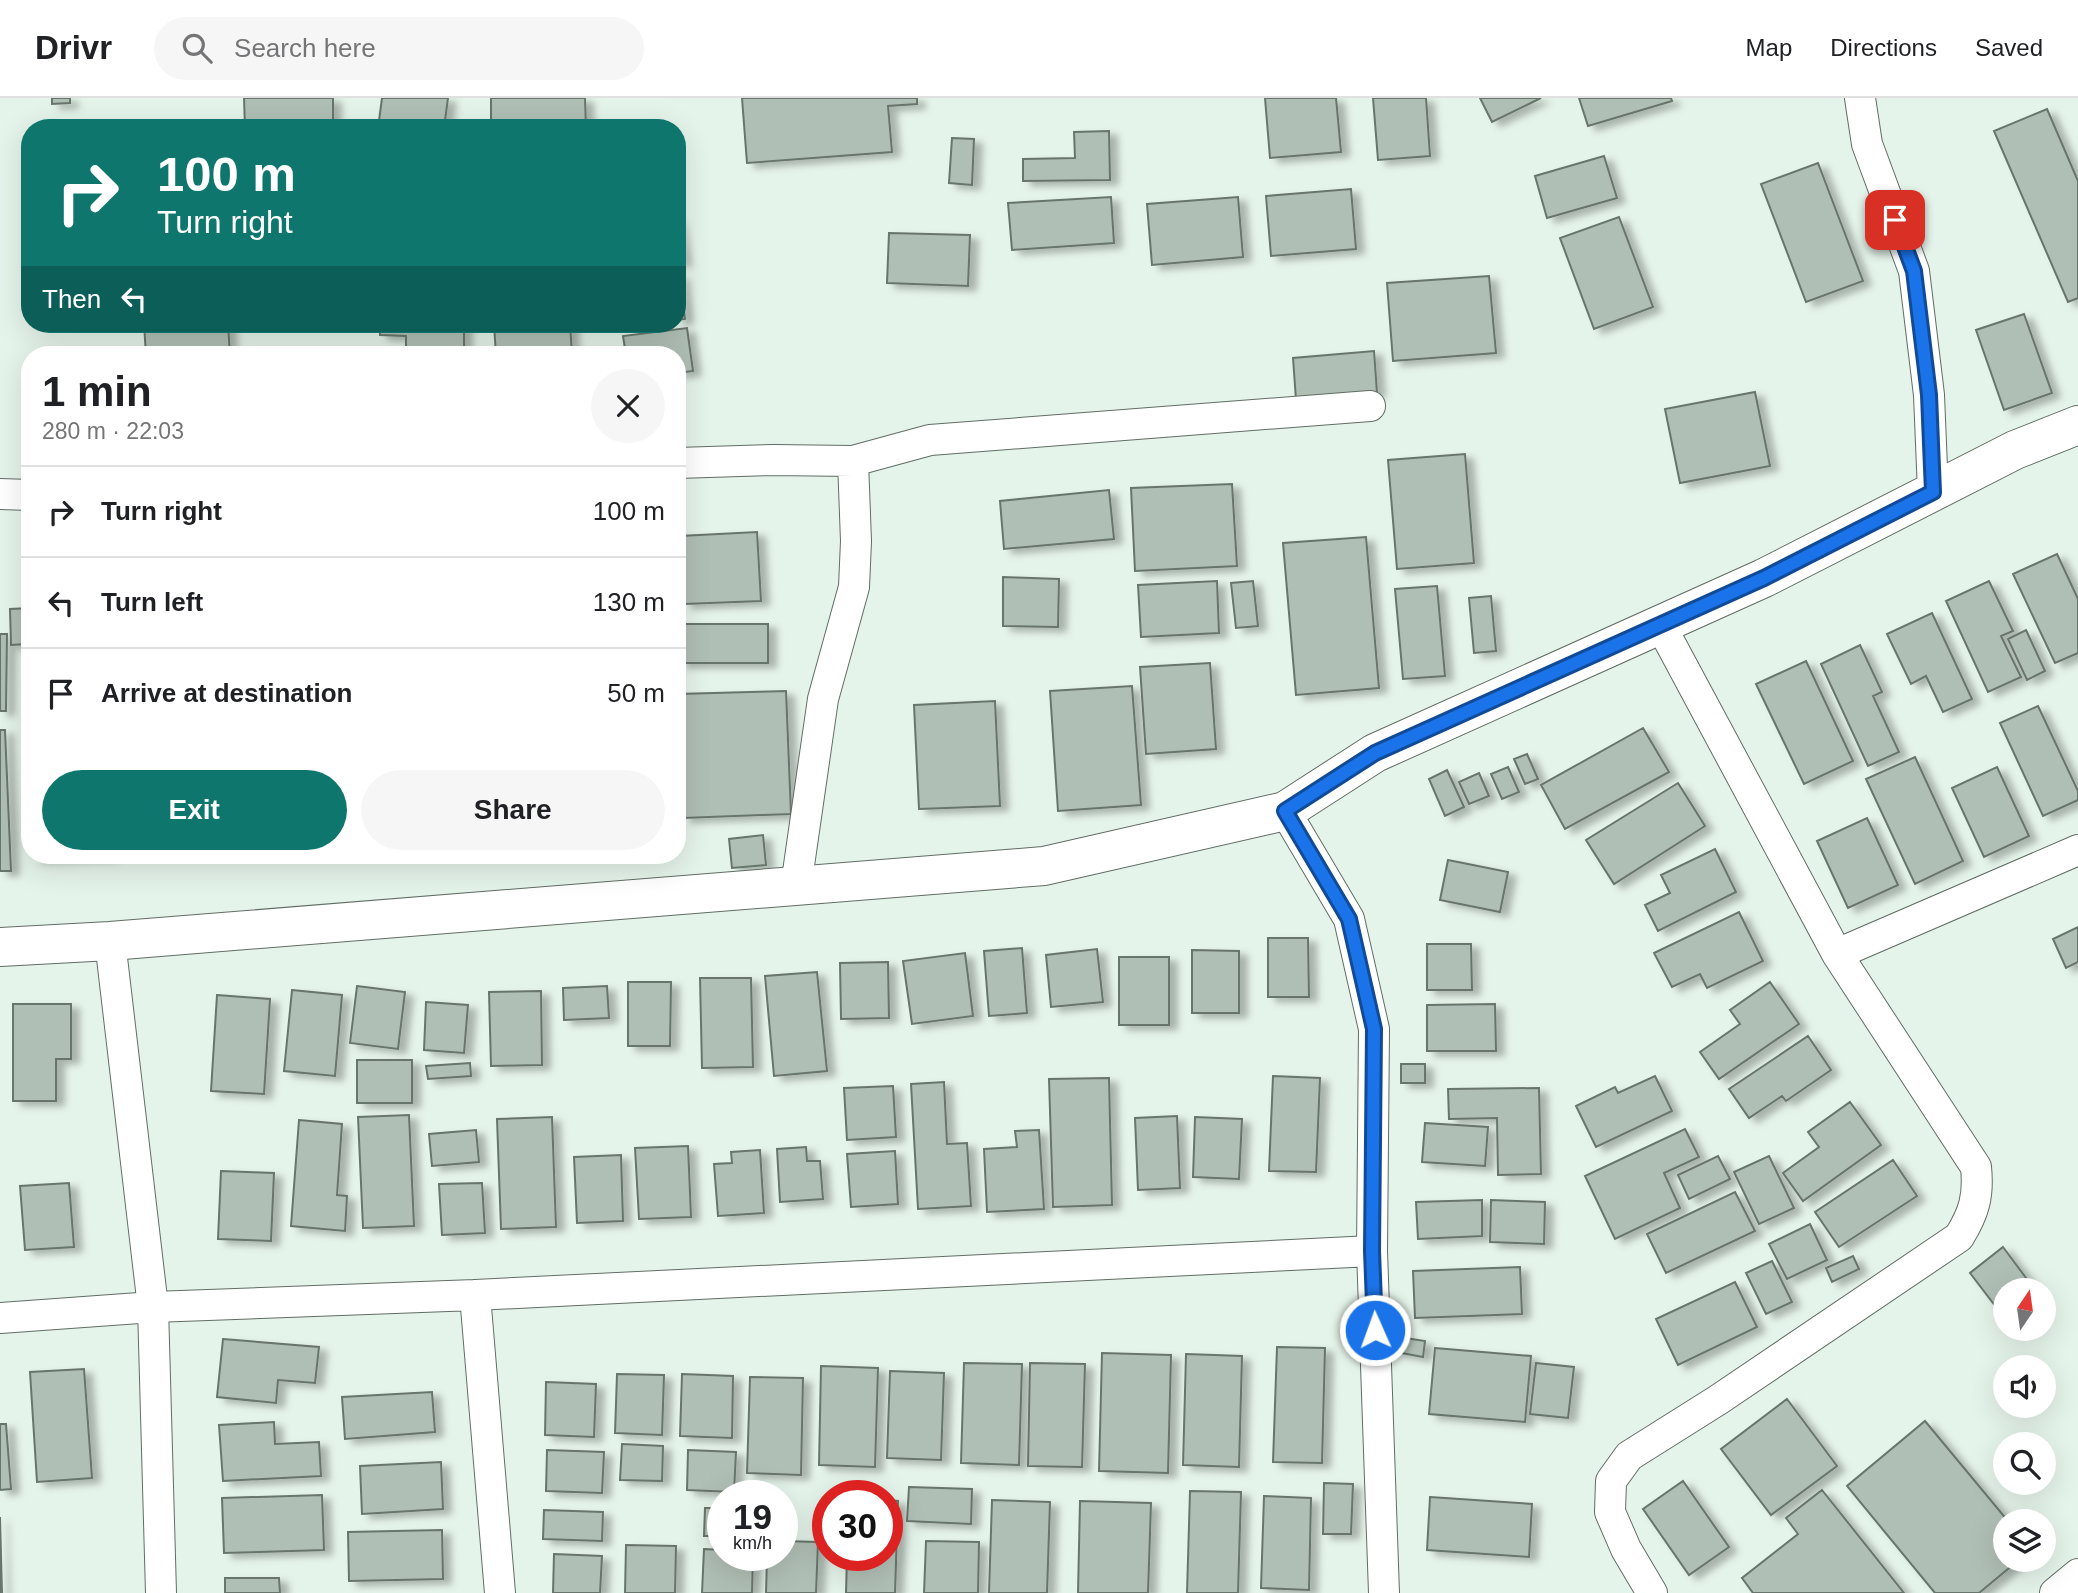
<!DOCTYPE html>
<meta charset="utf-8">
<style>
body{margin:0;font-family:Helvetica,sans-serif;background:#f6f6f6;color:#202124;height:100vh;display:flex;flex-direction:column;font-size:26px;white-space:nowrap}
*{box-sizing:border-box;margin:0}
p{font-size:23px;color:#757577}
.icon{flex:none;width:38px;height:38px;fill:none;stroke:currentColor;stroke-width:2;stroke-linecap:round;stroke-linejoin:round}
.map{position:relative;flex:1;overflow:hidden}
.panel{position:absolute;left:21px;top:248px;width:665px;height:518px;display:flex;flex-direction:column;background:#fff;border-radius:28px;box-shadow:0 7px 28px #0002}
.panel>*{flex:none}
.hud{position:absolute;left:21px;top:21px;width:665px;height:214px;border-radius:28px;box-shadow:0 7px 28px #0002;background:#0f766e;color:#fff;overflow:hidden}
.needle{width:46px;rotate:13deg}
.fabs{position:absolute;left:1993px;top:1180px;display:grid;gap:14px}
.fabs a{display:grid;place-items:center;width:63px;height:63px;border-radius:50%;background:#fff;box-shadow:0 7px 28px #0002;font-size:35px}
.speed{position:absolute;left:707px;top:1382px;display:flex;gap:14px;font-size:35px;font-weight:700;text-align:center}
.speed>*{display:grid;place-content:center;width:91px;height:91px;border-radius:50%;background:#fff;box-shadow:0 7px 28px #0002;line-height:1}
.speed small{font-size:18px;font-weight:400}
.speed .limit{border:10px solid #d22;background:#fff;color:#111}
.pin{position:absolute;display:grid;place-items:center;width:60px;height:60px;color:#fff;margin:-30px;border-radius:14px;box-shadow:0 4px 10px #0006}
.me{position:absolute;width:77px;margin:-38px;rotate:358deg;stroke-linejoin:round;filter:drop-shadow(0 0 5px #0008)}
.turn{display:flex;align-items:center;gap:24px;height:147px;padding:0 21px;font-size:32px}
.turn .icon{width:91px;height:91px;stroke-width:2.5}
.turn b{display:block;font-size:49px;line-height:60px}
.then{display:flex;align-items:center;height:66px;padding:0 21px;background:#0003;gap:14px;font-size:26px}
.round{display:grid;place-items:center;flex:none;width:74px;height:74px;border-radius:37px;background:#f6f6f6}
.overview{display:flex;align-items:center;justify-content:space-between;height:119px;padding:0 21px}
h1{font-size:42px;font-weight:700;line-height:52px}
.action{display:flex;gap:14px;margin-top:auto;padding:14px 21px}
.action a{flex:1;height:80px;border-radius:42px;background:#0f766e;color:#fff;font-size:28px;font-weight:700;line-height:80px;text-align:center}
.action a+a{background:#f6f6f6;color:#202124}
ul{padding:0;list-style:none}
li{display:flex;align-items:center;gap:21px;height:91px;padding:0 21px;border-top:2px solid #e0e0e0}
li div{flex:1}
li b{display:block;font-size:26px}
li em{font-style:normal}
header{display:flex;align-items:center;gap:42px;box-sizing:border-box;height:98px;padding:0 35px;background:#fff;border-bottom:2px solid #e0e0e0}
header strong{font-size:33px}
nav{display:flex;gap:38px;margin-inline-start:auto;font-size:24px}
.search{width:490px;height:63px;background:#f6f6f6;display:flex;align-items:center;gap:18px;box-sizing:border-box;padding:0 24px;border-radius:38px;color:#757577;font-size:26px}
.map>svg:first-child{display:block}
.building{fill:#b0bfb5;stroke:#68756c;stroke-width:2;filter:url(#shadow)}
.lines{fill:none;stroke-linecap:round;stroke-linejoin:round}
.minor-casing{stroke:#606d64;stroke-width:32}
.tertiary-casing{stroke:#606d64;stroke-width:40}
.minor{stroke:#fff;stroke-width:30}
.tertiary{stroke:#fff;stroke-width:38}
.route-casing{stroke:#114b97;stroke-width:18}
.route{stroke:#1a73e8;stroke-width:12}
</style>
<header>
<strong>Drivr</strong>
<div class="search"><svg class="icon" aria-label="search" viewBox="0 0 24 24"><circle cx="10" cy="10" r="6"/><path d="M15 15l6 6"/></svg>Search here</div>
<nav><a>Map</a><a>Directions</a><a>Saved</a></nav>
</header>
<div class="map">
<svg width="2078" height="1495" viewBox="0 0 2078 1495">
<defs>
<filter id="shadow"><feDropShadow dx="8" dy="4.5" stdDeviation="3.5" flood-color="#0004"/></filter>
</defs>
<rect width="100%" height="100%" fill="#e5f4ea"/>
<!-- building -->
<path class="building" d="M52,0H70V5L52,6Z
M244,0H333V30H245Z
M382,0H448L444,30H378Z
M491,0H585L586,30H491Z
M742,0H917V6L888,8L892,54L747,65Z
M1265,0H1336L1341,54L1270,60Z
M1373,0H1426L1430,58L1378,62Z
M1480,0H1541L1492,24Z
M1579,0H1671L1672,3L1588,28Z
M2047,11L2078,83V200L2068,204L1994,33Z
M1109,33L1110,82L1023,83V61L1075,60L1074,34Z
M952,40L974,41L972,87L949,85Z
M1604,58L1617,100L1547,120L1535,78Z
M1818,65L1863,183L1806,204L1761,86Z
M1351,91L1356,151L1271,158L1266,98Z
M1111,99L1114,145L1012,152L1008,105Z
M1238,99L1243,159L1152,167L1147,106Z
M1619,119L1653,209L1594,231L1560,140Z
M677,120L683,163L677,164Z
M889,135L970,137L968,188L887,185Z
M680,177L685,221L677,222V178Z
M1489,178L1496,255L1393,263L1387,185Z
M2024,216L2052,295L2004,312L1976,232Z
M144,226H228L230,257H146Z
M380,226H464V256L406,255V238L380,237Z
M494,226H570L572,257H496Z
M687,230L693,273L677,275V257H626L623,238Z
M1374,253L1377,295L1296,302L1293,260Z
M1755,294L1770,368L1680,385L1665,311Z
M1465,356L1474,465L1397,471L1388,362Z
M1232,386L1237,468L1135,473L1131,390Z
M1109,392L1114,441L1004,451L1000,403Z
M757,434L761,503L684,506L680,438Z
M1366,439L1379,590L1296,597L1283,445Z
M2057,456L2078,501V555L2055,565L2013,476Z
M1003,479L1059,481L1058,529L1003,528Z
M1217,483L1219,535L1141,539L1138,487Z
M1253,483L1258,528L1236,530L1231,485Z
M1989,483L2013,533L2001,538L2021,579L1988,594L1946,503Z
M1437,488L1445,578L1403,581L1395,491Z
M1491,498L1496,553L1474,555L1469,500Z
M30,510V593L28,546L11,547L10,511Z
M1932,515L1972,601L1943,614L1926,578L1911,586L1887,536Z
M678,526H768V565H679Z
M2026,532L2045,573L2027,582L2008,541Z
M0,536H7L6,613H0Z
M1860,547L1882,594L1873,598L1899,654L1868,668L1821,566Z
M1806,563L1853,663L1804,686L1756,586Z
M1210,565L1216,651L1146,656L1140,569Z
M1132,588L1141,707L1058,713L1050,593Z
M786,593L791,716L683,720L678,596Z
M995,603L1000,708L919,711L914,607Z
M2038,608L2078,693V702L2043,718L2000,625Z
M1643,630L1669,674L1565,731L1541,687Z
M0,632H5L11,773H0Z
M1527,656L1538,681L1525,686L1514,661Z
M1915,659L1963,763L1915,786L1866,681Z
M1508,669L1519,694L1502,701L1491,676Z
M1997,669L2029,738L1984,759L1952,690Z
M1447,672L1464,709L1445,718L1429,681Z
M1479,675L1489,698L1469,706L1459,684Z
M1678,685L1705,728L1614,786L1586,742Z
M1867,720L1898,787L1848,810L1817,743Z
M763,737L766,767L732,770L729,741Z
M1715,751L1736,794L1658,833L1645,807L1670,795L1661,777Z
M34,758H111L35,760Z
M1448,762L1508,774L1500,814L1440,802Z
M1739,814L1763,863L1707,890L1700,876L1672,889L1654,855Z
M2078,829V864L2066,870L2053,841Z
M1268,840H1308L1309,899H1268Z
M1427,846H1471L1472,892H1427Z
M1022,850L1027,915L989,918L984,853Z
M1097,851L1103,904L1051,909L1046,857Z
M1192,852L1239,853V915H1192Z
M965,855L973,918L912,926L903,863Z
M1119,859H1169V927H1119Z
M888,864L889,920L841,921L840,865Z
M817,874L827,973L774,978L765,878Z
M700,880H751L753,969L702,970Z
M628,884H671L670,948H628Z
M1770,884L1799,926L1719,981L1700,954L1740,926L1730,912Z
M357,888L405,894L398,951L350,945Z
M607,888L609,920L564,922L563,890Z
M292,892L342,897L335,978L284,973Z
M541,893L542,967L491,968L489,894Z
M217,897L270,901L264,996L211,993Z
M426,904L468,907L464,955L424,952Z
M13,906H71V961H56V1003H13Z
M1495,906L1496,953H1427V907Z
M1808,938L1831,972L1786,1003L1782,998L1749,1020L1729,991Z
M357,962H412V1005H357Z
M470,965L471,978L428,981L426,968Z
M1401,966H1425V985H1401Z
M1273,978L1320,980L1316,1074L1269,1073Z
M1655,978L1672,1013L1596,1049L1576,1008L1615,989L1618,995Z
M1109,980L1112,1107L1053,1109L1049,981Z
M944,984L947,1046L967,1045L971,1108L918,1111L911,986Z
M893,988L896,1039L847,1042L844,990Z
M1539,990L1541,1076L1498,1077L1497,1020L1449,1021L1448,991Z
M1850,1004L1881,1047L1803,1103L1783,1075L1819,1049L1808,1034Z
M409,1017L414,1128L363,1130L358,1019Z
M1177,1018L1180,1090L1138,1092L1135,1020Z
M552,1019L556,1129L501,1131L497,1021Z
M1195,1019L1242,1021L1239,1081L1193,1079Z
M299,1022L342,1026L337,1097L347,1098L345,1133L291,1128Z
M1425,1025L1488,1029L1485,1068L1422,1064Z
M1685,1031L1699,1059L1664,1075L1680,1110L1615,1141L1585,1078Z
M476,1032L479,1064L432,1068L429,1036Z
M1039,1032L1044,1111L987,1114L984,1051L1017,1049L1015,1033Z
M688,1048L691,1119L639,1121L635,1050Z
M806,1049L807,1063H820L823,1101L780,1104L777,1051Z
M760,1052L764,1115L718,1118L714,1066L732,1065L731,1054Z
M895,1053L898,1106L851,1109L847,1056Z
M621,1057L623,1123L577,1125L574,1059Z
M1718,1058L1730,1081L1689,1101L1678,1077Z
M1769,1058L1794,1110L1759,1126L1734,1074Z
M1893,1062L1917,1098L1839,1149L1815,1114Z
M221,1073L274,1075L271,1143L218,1141Z
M69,1085L74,1149L25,1152L20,1088Z
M482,1085L485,1135L442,1137L439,1086Z
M1735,1094L1755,1133L1666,1175L1647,1136Z
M1482,1102V1138L1418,1141L1416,1104Z
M1491,1102L1545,1104L1544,1146L1490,1144Z
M1810,1126L1827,1162L1787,1181L1769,1146Z
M2003,1149L2035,1192H2006V1222L1970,1175Z
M1853,1158L1859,1171L1832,1184L1826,1170Z
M1772,1163L1792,1204L1766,1216L1746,1175Z
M1520,1169L1522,1216L1415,1220L1413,1173Z
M1735,1184L1757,1229L1678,1267L1656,1221Z
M1399,1239L1425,1243L1423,1259L1396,1254Z
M223,1241L319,1249L315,1285L278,1282L276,1305L217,1299Z
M1277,1249L1325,1250L1322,1365L1273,1364Z
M1435,1250L1531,1258L1525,1324L1429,1316Z
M1102,1255L1171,1257L1168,1375L1099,1373Z
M1186,1256L1242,1258L1239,1369L1183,1367Z
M964,1265L1022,1266L1019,1367L961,1365Z
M1030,1265L1085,1266L1082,1369L1028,1368Z
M1536,1265L1574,1269L1568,1320L1530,1316Z
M821,1268L878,1270L875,1369L819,1367Z
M84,1271L92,1380L37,1384L30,1274Z
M890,1273L944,1275L941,1362L887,1360Z
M617,1276L664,1277L662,1337L615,1335Z
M682,1276L733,1278L732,1340L680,1338Z
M750,1279L803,1280L801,1377L747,1375Z
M546,1284L596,1286L594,1339L545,1337Z
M432,1294L435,1334L345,1341L342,1299Z
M1787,1301L1837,1368L1771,1417L1721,1351Z
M1925,1323L2008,1423H2006V1461H2020L1979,1495H1935L1847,1388Z
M274,1324L275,1346L319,1344L321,1378L223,1383L219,1327Z
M0,1326H6L11,1391L0,1392Z
M622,1346L663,1348L662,1383L620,1382Z
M547,1352L604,1354L602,1395L546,1393Z
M688,1352L736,1354L734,1394L687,1392Z
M441,1364L443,1411L362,1416L360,1368Z
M1683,1383L1729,1449L1689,1477L1643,1411Z
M1324,1385L1353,1386L1351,1436H1323Z
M909,1389L972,1391L971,1426L907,1423Z
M1822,1392L1904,1495H1753L1742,1480L1798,1436L1786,1420Z
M1190,1393L1241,1394L1238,1495H1187Z
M322,1397L324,1452L224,1455L222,1400Z
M1264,1398L1311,1400L1309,1492L1261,1490Z
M1430,1399L1532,1406L1529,1459L1427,1452Z
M887,1402L898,1403L895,1495H846L847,1458H887Z
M992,1402L1050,1404L1047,1495H989Z
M1080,1403L1151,1405L1148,1495H1078Z
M705,1410H723V1438H704Z
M544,1412L603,1414L602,1443L543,1441Z
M0,1419L2,1495H0Z
M442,1432L443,1481L349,1483L348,1434Z
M782,1443L818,1444L816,1495H766L767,1458H782Z
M926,1443L979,1444L978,1495H924Z
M626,1447L676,1448L675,1495H625Z
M704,1451L723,1452V1458H753L752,1495H702Z
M554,1456L602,1458L600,1495H553Z
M225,1480H279L280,1495H225Z"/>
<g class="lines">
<!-- minor casing -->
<g class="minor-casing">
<path id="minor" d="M1860,0L1867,46L1914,173L1929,297L1933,394
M677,365L773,362L853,363L930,342L1370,308
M0,396L30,397
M1285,713L1349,821L1374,931L1372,1153L1384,1495
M796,788L823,601L854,489L856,443L853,363
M110,843L153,1209L161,1495
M1837,856L2078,752
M475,1197L500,1495
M0,1220L153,1209L475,1197L1372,1153
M1652,1495L1626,1451L1610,1414L1611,1383L1629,1358L1718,1302L1959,1139C1974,1115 1979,1098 1976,1069L1837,856L1661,528
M2055,1495L2078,1476"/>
</g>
<!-- tertiary casing -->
<g class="tertiary-casing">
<path id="tertiary" d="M0,849L110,843L1044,768L1285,713L1375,655L1764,480L2015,352L2078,327"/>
</g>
<!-- minor -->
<use href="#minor" class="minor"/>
<!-- tertiary -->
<use href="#tertiary" class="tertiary"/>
</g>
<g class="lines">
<!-- route casing -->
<g class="route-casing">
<path id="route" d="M1375,1232L1372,1153L1374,931L1349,821L1285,713L1375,655L1764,480L1933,394L1929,297L1914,173L1895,122"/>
</g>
<!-- route -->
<use href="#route" class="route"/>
</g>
</svg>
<div class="fabs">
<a><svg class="needle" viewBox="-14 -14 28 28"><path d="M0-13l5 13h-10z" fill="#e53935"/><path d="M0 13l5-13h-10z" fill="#757577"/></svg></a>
<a><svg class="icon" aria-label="sound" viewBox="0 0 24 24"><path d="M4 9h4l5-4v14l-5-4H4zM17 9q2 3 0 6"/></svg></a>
<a><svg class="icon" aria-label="search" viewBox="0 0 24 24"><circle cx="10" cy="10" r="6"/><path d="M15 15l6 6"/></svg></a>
<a><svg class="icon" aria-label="layers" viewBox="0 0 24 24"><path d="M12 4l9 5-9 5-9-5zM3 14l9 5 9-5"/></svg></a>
</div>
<div class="speed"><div>19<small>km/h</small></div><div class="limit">30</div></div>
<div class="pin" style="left:1895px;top:122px;background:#d93025"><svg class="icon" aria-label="arrive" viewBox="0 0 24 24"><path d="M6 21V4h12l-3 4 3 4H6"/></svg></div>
<svg class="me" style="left:1375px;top:1232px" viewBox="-20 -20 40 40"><circle r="17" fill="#1a73e8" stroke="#fff" stroke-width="3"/><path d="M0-11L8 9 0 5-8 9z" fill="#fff"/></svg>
<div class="hud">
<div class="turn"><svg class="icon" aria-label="right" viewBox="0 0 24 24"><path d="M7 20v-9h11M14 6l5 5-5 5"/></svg><div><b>100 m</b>Turn right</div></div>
<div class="then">Then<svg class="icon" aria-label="left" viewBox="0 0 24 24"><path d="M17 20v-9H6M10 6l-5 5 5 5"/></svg></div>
</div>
<section class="panel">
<div class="overview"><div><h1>1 min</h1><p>280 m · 22:03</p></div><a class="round"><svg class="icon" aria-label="close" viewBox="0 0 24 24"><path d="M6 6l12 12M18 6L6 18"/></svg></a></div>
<ul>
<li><svg class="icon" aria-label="right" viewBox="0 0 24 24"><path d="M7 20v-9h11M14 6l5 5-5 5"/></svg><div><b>Turn right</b></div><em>100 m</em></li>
<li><svg class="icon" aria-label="left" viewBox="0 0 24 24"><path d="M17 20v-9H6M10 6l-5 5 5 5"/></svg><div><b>Turn left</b></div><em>130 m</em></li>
<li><svg class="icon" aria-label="arrive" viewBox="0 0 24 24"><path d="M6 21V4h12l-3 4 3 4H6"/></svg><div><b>Arrive at destination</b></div><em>50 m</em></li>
</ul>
<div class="action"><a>Exit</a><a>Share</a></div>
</section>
</div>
